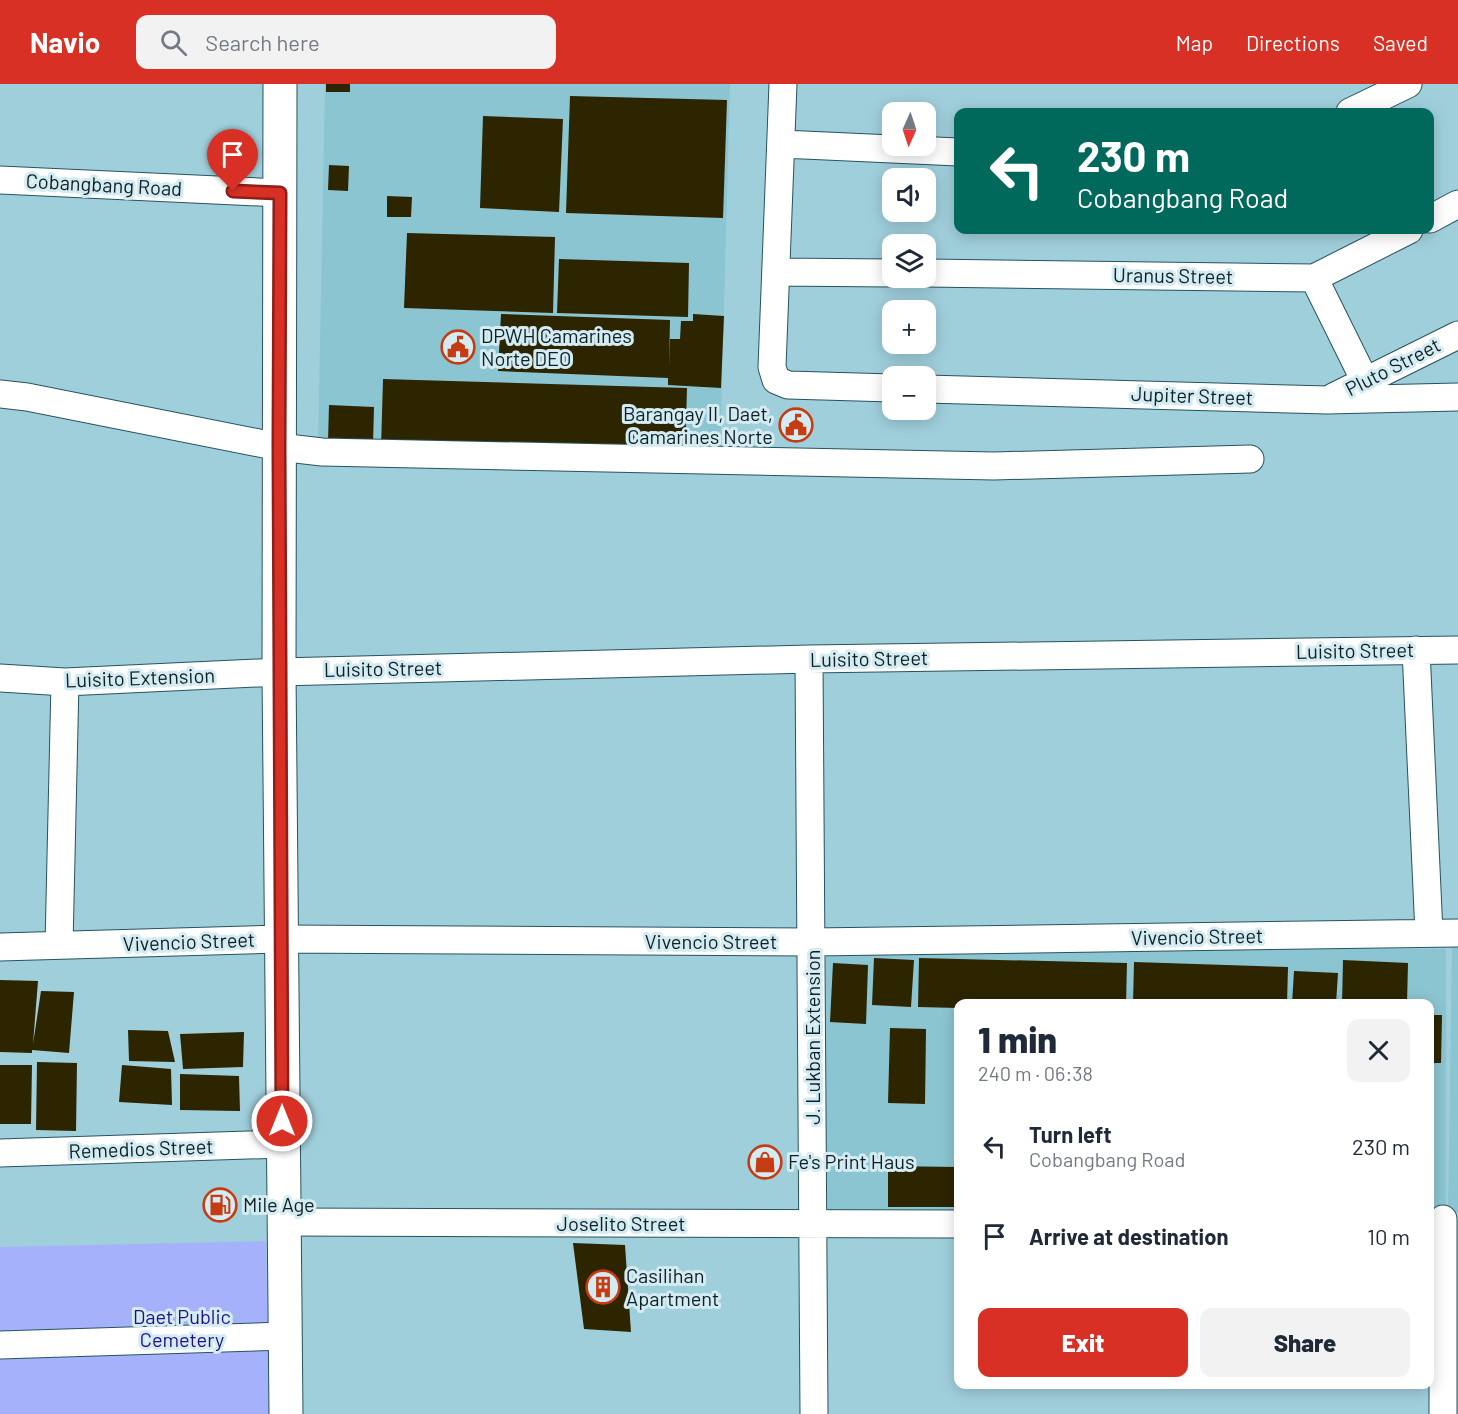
<!DOCTYPE html>
<meta charset="utf-8">
<style>
body{margin:0;font-family:Barlow,sans-serif;background:#f2f2f3;color:#1f2937;height:100vh;display:flex;flex-direction:column;font-size:22px;white-space:nowrap}
*{box-sizing:border-box;margin:0}
p{font-size:20px;color:#747a83}
.icon{flex:none;width:33px;height:33px;fill:none;stroke:currentColor;stroke-width:2;stroke-linecap:round;stroke-linejoin:round}
.map{position:relative;flex:1;overflow:hidden}
.sheet{position:absolute;left:954px;top:915px;width:480px;height:390px;display:flex;flex-direction:column;background:#fff;border-radius:12px;box-shadow:0 3px 15px #0003}
.sheet>*{flex:none}
.hud{position:absolute;left:954px;top:24px;width:480px;height:126px;border-radius:12px;box-shadow:0 3px 15px #0003;background:#00695c;color:#fff;overflow:hidden}
.needle{width:39px;rotate:183deg}
.buttons{position:absolute;left:882px;top:18px;display:grid;gap:12px}
.buttons a{display:grid;place-items:center;width:54px;height:54px;border-radius:12px;background:#fff;box-shadow:0 3px 15px #0003;font-size:30px}
.pin{position:absolute;display:grid;place-items:center;width:51px;height:51px;color:#fff;margin:-62px -26px;border-radius:50% 50% 50% 0;rotate:-45deg;box-shadow:0 0 6px #0007}
.pin .icon{rotate:45deg}
.me{position:absolute;width:66px;margin:-33px;rotate:0deg;stroke-linejoin:round;filter:drop-shadow(0 0 4px #0008)}
.turn{display:flex;align-items:center;gap:21px;height:126px;padding:0 24px;font-size:27px}
.turn .icon{width:78px;height:78px;stroke-width:2.5}
.turn b{display:block;font-size:42px;line-height:51px}
.round{display:grid;place-items:center;flex:none;width:63px;height:63px;border-radius:12px;background:#f2f2f3}
.headline{display:flex;align-items:center;justify-content:space-between;height:102px;padding:0 24px}
h1{font-size:36px;font-weight:800;line-height:45px}
.button{display:flex;gap:12px;margin-top:auto;padding:12px 24px}
.button a{flex:1;height:69px;border-radius:12px;background:#d93025;color:#fff;font-size:24px;font-weight:800;line-height:69px;text-align:center}
.button a+a{background:#f2f2f3;color:#1f2937}
ul{padding:0;list-style:none}
li{display:flex;align-items:center;gap:18px;height:90px;padding:0 24px}
li div{flex:1}
li b{display:block;font-size:22px}
li em{font-style:normal}
header{display:flex;align-items:center;gap:36px;box-sizing:border-box;height:84px;padding:0 30px;background:#d93025;color:#fff}
header strong{font-size:28px}
nav{display:flex;gap:33px;margin-inline-start:auto;font-size:21px}
.search{width:420px;height:54px;background:#f2f2f3;display:flex;align-items:center;gap:15px;box-sizing:border-box;padding:0 21px;border-radius:12px;color:#747a83;font-size:22px}
.map>svg:first-child{display:block}
.built{fill:#8cc5d2}
.green{fill:#a5b2fb}
.building{fill:#2d2400}
.lines{fill:none;stroke-linecap:round;stroke-linejoin:round}
.minor-casing{stroke:#26535e;stroke-width:29}
.major-casing{stroke:#26535e;stroke-width:35}
.minor{stroke:#fff;stroke-width:27}
.major{stroke:#fff;stroke-width:33}
.route-casing{stroke:#8d1f18;stroke-width:15}
.route{stroke:#d93025;stroke-width:10}
.labels{text-anchor:middle;stroke-width:6;stroke-linejoin:round;paint-order:stroke}
.street-label{font-size:20px;fill:#0d2025;stroke:#d4ebf2}
.poi-label{font-size:20px;fill:#0d2025;stroke:#d4ebf2;text-anchor:start}
.park-label{font-size:20px;fill:#221086;stroke:#d4ebf2}
</style>
<header>
<strong>Navio</strong>
<div class="search"><svg class="icon" aria-label="search" viewBox="0 0 24 24"><circle cx="10" cy="10" r="6"/><path d="M15 15l6 6"/></svg>Search here</div>
<nav><a>Map</a><a>Directions</a><a>Saved</a></nav>
</header>
<div class="map">
<svg width="1458" height="1330" viewBox="0 0 1458 1330">
<rect width="100%" height="100%" fill="#a0cfdc"/>
<!-- built -->
<path class="built" d="M325,0H730L720,371L318,365Z
M1452,860H1458V1129H1448Z
M826,864L1446,865V1131H1430V920H958V1129H825Z"/>
<!-- green -->
<path class="green" d="M266,1157L269,1330H0V1163Z"/>
<!-- building -->
<path class="building" d="M326,0H350V8H326Z
M570,12L727,16L723,134L566,129Z
M483,32L563,35L559,128L480,124Z
M329,81L349,82L348,107L328,106Z
M387,112L412,113L411,133H387Z
M407,149L555,153L553,229L404,224Z
M559,175L689,179L688,233L557,229Z
M501,230L670,236L669,284L670,255H680L681,237H693V230L724,232L721,304L668,301V294L498,287Z
M383,295L687,304L685,373L381,364Z
M329,321L374,323L373,360L328,358Z
M874,874L914,876L911,923L872,921Z
M919,874L1127,879L1126,920H958V924L918,923Z
M1343,876L1408,879L1407,920H1342Z
M1134,878L1288,883L1287,920H1133Z
M833,879L868,881L866,940L830,938Z
M1294,887L1338,889L1336,920H1292Z
M0,896L38,897L33,960L41,907L74,908L69,969L32,966V969L0,968Z
M1430,931H1442L1441,979H1430Z
M890,944L926,945L925,1020L888,1019Z
M128,946L168,947L175,978L129,977Z
M244,948L243,983L183,985L180,950Z
M37,978L77,979L76,1047L36,1046Z
M0,981H32L31,1040H0Z
M122,981L171,985L172,1021L119,1018Z
M180,990L239,992L240,1027L180,1026Z
M1430,1062H1432V1119H1430Z
M888,1082L958,1083V1123H888Z
M573,1159L625,1161L631,1248L584,1245Z"/>
<g class="lines">
<!-- minor casing -->
<g class="minor-casing">
<path id="minor" d="M783,0L772,283L776,296L788,301L892,304
M1350,28L1408,0
M782,60L958,68
M0,96L280,109
M1430,135L1458,120
M778,188L892,189
M926,189L1314,194L1409,146
M1314,194L1365,297
M926,305L1327,316L1458,313
M0,310L27,313L279,363L322,368L994,382L1250,375
M1333,313L1458,251
M1416,566L1429,849
M809,575L814,1330
M0,594L65,598L279,588L809,575L1458,566
M59,861L65,598
M0,863L281,855L812,858L1458,849
M0,1069L282,1060
M1443,1135V1330
M284,1138L958,1140
M0,1261L286,1252"/>
</g>
<!-- major casing -->
<g class="major-casing">
<path id="major" d="M280,0L279,588L286,1330"/>
</g>
<!-- minor -->
<use href="#minor" class="minor"/>
<!-- major -->
<use href="#major" class="major"/>
</g>
<g class="lines">
<!-- route casing -->
<g class="route-casing">
<path id="route" d="M233,107L280,109L279,363L282,1037"/>
</g>
<!-- route -->
<use href="#route" class="route"/>
</g>
<!-- icons -->
<defs>
<g id="civic-ring" transform="scale(1.725)"><circle r="9.5" fill="#d4ebf2" stroke="#c53c13" stroke-width="1.5"/><path d="M-.6-6.5H3V-4.5H.6V-3L4-1V1h2V6H-6V1h2V-1L-.6-3ZM-1.2 2.5V6h2.4V2.5Z" fill="#c53c13"/></g>
<g id="shop-ring" transform="scale(1.725)"><circle r="9.5" fill="#d4ebf2" stroke="#c53c13" stroke-width="1.5"/><path d="M-5-2.5h2.3a2.7 3.5 0 0 1 5.4 0H5L5.5 6h-11ZM-1.5-2.5h3a1.5 2.3 0 0 0-3 0Z" fill="#c53c13"/></g>
<g id="fuel-ring" transform="scale(1.725)"><circle r="9.5" fill="#d4ebf2" stroke="#c53c13" stroke-width="1.5"/><path d="M-5.5-6h7V0h2V4h1.3V-2.5L3-4.5l.8-.8L6-3V5H2.5V1h-1V6h-7ZM-4.2-4.7v3.2H.2V-4.7Z" fill="#c53c13"/></g>
<g id="building-ring" transform="scale(1.725)"><circle r="9.5" fill="#d4ebf2" stroke="#c53c13" stroke-width="1.5"/><path d="M-4-6H4V6H1V3H-1V6H-4ZM-2.5-4.3h1.7v1.8h-1.7ZM.8-4.3h1.7v1.8H.8ZM-2.5-1h1.7V.8h-1.7ZM.8-1h1.7V.8H.8Z" fill="#c53c13"/></g>
</defs>
<g fill-rule="evenodd">
<use href="#civic-ring" x="458" y="263"/>
<use href="#civic-ring" x="796" y="341"/>
<use href="#shop-ring" x="765" y="1078"/>
<use href="#fuel-ring" x="220" y="1121"/>
<use href="#building-ring" x="603" y="1203"/>
</g>
<g class="labels">
<!-- street labels -->
<g class="street-label">
<text transform="translate(104 101) rotate(3)" y="7">Cobangbang Road</text>
<text transform="translate(1173 192) rotate(1)" y="7">Uranus Street</text>
<text transform="translate(1393 283) rotate(-27)" y="7">Pluto Street</text>
<text transform="translate(1192 312) rotate(2)" y="7">Jupiter Street</text>
<text transform="translate(1355 567) rotate(-1)" y="7">Luisito Street</text>
<text transform="translate(869 575) rotate(-1)" y="7">Luisito Street</text>
<text transform="translate(383 585) rotate(-1)" y="7">Luisito Street</text>
<text transform="translate(140 594) rotate(-2)" y="7">Luisito Extension</text>
<text transform="translate(1197 853) rotate(-1)" y="7">Vivencio Street</text>
<text transform="translate(189 858) rotate(-2)" y="7">Vivencio Street</text>
<text x="711" y="865">Vivencio Street</text>
<text transform="translate(813 953) rotate(-90)" y="7">J. Lukban Extension</text>
<text transform="translate(141 1065) rotate(-2)" y="7">Remedios Street</text>
<text x="621" y="1147">Joselito Street</text>
</g>
<!-- poi labels -->
<g class="poi-label">
<text x="481" y="259">DPWH Camarines<tspan x="481" dy="23">Norte DEO</tspan></text>
<text x="773" y="337" text-anchor="end">Barangay II, Daet,<tspan x="773" dy="23">Camarines Norte</tspan></text>
<text x="788" y="1085">Fe's Print Haus</text>
<text x="243" y="1128">Mile Age</text>
<text x="626" y="1199">Casilihan<tspan x="626" dy="23">Apartment</tspan></text>
</g>
<!-- park labels -->
<g class="park-label">
<text x="182" y="1240">Daet Public<tspan x="182" dy="23">Cemetery</tspan></text>
</g>
</g>
</svg>
<div class="buttons">
<a><svg class="needle" viewBox="-14 -14 28 28"><path d="M0-13l5 13h-10z" fill="#e53935"/><path d="M0 13l5-13h-10z" fill="#747a83"/></svg></a>
<a><svg class="icon" aria-label="sound" viewBox="0 0 24 24"><path d="M4 9h4l5-4v14l-5-4H4zM17 9q2 3 0 6"/></svg></a>
<a><svg class="icon" aria-label="layers" viewBox="0 0 24 24"><path d="M12 4l9 5-9 5-9-5zM3 14l9 5 9-5"/></svg></a>
<a>+</a>
<a>−</a>
</div>
<div class="pin" style="left:233px;top:107px;background:#d93025"><svg class="icon" aria-label="arrive" viewBox="0 0 24 24"><path d="M6 21V4h12l-3 4 3 4H6"/></svg></div>
<svg class="me" style="left:282px;top:1037px" viewBox="-20 -20 40 40"><circle r="17" fill="#d93025" stroke="#fff" stroke-width="3"/><path d="M0-11L8 9 0 5-8 9z" fill="#fff"/></svg>
<div class="hud">
<div class="turn"><svg class="icon" aria-label="left" viewBox="0 0 24 24"><path d="M17 20v-9H6M10 6l-5 5 5 5"/></svg><div><b>230 m</b>Cobangbang Road</div></div>
</div>
<section class="sheet">
<div class="headline"><div><h1>1 min</h1><p>240 m · 06:38</p></div><a class="round"><svg class="icon" aria-label="close" viewBox="0 0 24 24"><path d="M6 6l12 12M18 6L6 18"/></svg></a></div>
<ul>
<li><svg class="icon" aria-label="left" viewBox="0 0 24 24"><path d="M17 20v-9H6M10 6l-5 5 5 5"/></svg><div><b>Turn left</b><p>Cobangbang Road</p></div><em>230 m</em></li>
<li><svg class="icon" aria-label="arrive" viewBox="0 0 24 24"><path d="M6 21V4h12l-3 4 3 4H6"/></svg><div><b>Arrive at destination</b></div><em>10 m</em></li>
</ul>
<div class="button"><a>Exit</a><a>Share</a></div>
</section>
</div>
